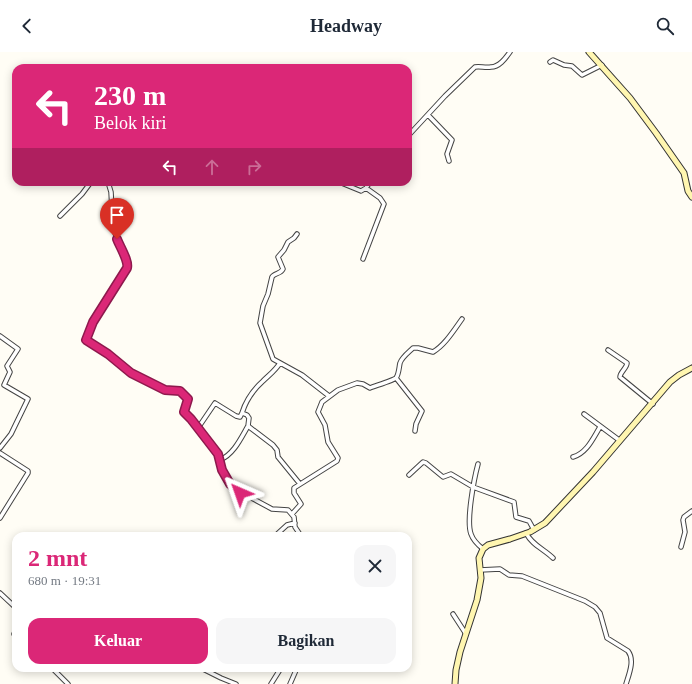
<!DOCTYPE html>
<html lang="id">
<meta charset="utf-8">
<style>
body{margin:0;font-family:Georgia,serif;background:#f6f6f7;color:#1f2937;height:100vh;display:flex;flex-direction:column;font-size:15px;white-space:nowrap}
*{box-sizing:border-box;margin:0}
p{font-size:13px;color:#747a83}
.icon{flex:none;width:22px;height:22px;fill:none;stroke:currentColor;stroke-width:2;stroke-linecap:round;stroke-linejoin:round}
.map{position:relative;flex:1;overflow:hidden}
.panel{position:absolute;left:12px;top:480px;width:400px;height:140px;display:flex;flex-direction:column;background:#fff;border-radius:12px;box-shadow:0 2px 10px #0003}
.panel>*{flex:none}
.banner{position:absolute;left:12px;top:12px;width:400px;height:122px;border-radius:12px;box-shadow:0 2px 10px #0003;background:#db2777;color:#fff;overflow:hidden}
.pin{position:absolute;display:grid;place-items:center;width:34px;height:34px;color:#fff;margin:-41px -17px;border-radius:50% 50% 50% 0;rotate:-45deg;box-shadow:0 0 4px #0007}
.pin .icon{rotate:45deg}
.me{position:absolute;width:44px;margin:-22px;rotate:317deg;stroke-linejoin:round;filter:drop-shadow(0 0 3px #0008)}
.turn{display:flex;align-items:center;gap:14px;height:84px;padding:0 16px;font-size:18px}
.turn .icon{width:52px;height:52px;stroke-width:2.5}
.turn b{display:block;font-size:28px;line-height:34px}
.lanes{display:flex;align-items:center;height:38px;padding:0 16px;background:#0003;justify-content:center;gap:20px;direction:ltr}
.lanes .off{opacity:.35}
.round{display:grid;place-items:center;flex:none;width:42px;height:42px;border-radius:12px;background:#f6f6f7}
.head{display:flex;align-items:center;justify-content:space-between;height:68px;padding:0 16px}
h1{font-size:24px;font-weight:700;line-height:30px;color:#db2777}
.action{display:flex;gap:8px;margin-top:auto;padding:8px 16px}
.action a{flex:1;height:46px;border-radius:12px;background:#db2777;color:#fff;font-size:16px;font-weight:700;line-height:46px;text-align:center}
.action a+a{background:#f6f6f7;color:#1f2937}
header{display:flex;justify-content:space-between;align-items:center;height:52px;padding:0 16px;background:#fff;font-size:18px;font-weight:700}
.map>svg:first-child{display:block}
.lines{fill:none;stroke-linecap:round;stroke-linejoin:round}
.street-casing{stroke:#444;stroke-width:5.5}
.secondary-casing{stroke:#333;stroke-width:7}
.street{stroke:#fff;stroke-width:3.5}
.secondary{stroke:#fff6b0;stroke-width:5}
.route-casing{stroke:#8e194d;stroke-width:10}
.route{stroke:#db2777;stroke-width:7}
</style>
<header><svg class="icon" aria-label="back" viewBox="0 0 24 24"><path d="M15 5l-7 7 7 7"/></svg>Headway<svg class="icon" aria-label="search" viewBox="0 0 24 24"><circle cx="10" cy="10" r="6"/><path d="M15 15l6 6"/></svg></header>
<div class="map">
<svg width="692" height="632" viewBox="0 0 692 632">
<rect width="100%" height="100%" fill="#fffdf5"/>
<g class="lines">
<!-- street casing -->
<g class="street-casing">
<path id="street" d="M550,10L553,8L564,13L572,14L582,23L602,13
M428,63L452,88L447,102L449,109
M408,84L445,44L475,15C480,14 485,16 491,15C499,15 505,7 510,0
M108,130L111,140L113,175L121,199L127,208L128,212L126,220L93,270L86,288C91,293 100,297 106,302C125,315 142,330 165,337C172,340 183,336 187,345C189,349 185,356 184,360L191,367L218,402L223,419L230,432L235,437L272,457L288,458L294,465L295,475L301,484
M339,130L361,139L366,136
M60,164L82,142L91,130
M297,182L294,186L288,190L284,198L278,205L283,217C281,222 274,221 272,225L268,242L263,254L260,271L273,307L302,323L329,344
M363,207L384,152L380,146L366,136L370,130
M0,284L18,297L7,314L10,320L4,333L28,347L11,382L0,396
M608,298L627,311C627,316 620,320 620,325L653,352
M396,326L422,359L416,372L415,379
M242,361C246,348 253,338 263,329C269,323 275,319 280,311
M584,362L619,388
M198,376L215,351L236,364L240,365L242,361L247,363L249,366L248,374L273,393L277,398L278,405L300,432
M0,401L28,419V421L0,466
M573,405C587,401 593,386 600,375
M220,408C234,402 241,386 248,374
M478,412C474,427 466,469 471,482C473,488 478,493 483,497
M409,423L423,410L426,411L443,425L451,422L473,435L514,450L516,465L529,469L534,478
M292,462L301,452L294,441V436L337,409L338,406L328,390L325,373L318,360L322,350L338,338L357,331L363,332L370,336C375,334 394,328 396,326C399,322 399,315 400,311C402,305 409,300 413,296H418L433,300C445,293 454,278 462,267
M526,481C532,493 544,497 553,506
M275,484L287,473L295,471
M681,495L685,480L683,468L684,465L692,459
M480,518L500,517L509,523L522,524L585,549L595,555L600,561L607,586L628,599C635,608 629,622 626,632
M0,541L16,556
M453,562L466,582
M16,577L14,582L16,586
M52,616L68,632
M201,616L221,626L236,632
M271,632L281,616
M290,632L297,616"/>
</g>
<!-- secondary casing -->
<g class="secondary-casing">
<path id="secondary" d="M589,0L630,46L656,81L684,121L688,139L692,145
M455,632L456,618L460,600L477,548L481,526L479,506L483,497L488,493L510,487L530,480L545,471L593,420L670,330L679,323L692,316"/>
</g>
<!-- street -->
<use href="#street" class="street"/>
<!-- secondary -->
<use href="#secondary" class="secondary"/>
</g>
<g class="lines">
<!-- route casing -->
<g class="route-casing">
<path id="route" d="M117,187C120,195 129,209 127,216L93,270L86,288L108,302L131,321L165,338L180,339L188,347L184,360L191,367L218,402L222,418L230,432L240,441"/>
</g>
<!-- route -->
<use href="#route" class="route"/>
</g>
</svg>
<div class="pin" style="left:117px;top:187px;background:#d93025"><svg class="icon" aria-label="arrive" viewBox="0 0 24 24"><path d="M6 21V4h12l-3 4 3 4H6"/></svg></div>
<svg class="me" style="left:240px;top:441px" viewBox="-20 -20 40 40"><path d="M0-17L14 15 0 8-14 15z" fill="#db2777" stroke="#fff" stroke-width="4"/></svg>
<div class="banner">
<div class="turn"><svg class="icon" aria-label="left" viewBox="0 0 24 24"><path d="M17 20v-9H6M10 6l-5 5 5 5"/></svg><div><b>230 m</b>Belok kiri</div></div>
<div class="lanes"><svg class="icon" aria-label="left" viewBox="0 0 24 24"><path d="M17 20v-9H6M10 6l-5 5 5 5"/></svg><svg class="icon off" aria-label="ahead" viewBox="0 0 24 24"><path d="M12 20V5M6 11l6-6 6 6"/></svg><svg class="icon off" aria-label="right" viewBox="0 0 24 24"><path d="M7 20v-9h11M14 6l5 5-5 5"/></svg></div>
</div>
<section class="panel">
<div class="head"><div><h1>2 mnt</h1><p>680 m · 19:31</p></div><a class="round"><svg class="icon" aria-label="close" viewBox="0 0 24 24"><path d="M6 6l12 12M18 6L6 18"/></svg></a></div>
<div class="action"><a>Keluar</a><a>Bagikan</a></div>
</section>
</div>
